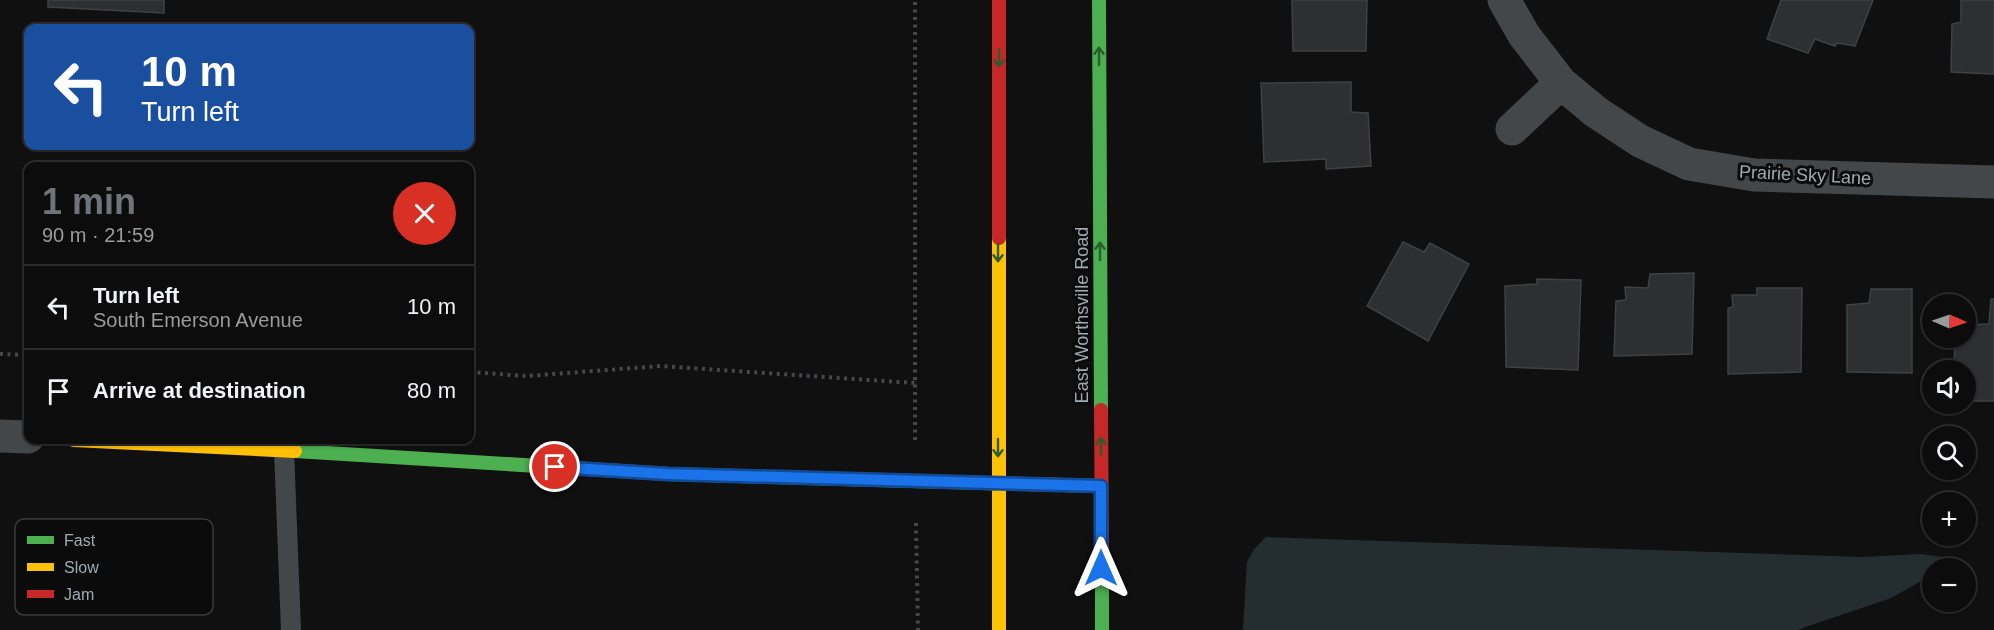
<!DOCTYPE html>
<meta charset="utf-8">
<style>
body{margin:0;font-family:Helvetica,sans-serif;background:#1a1a1a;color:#f1f3f6;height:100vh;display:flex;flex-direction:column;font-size:22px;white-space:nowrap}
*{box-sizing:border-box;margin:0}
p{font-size:20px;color:#9a9b9d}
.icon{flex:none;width:33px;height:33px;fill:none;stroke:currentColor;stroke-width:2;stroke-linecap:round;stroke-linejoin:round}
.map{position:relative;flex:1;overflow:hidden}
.side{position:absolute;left:24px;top:162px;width:450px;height:282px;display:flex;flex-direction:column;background:#0c0c0c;border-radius:12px;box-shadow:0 2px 4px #0004,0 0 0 2px #2c2c2d}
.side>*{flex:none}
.top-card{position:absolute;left:24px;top:24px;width:450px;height:126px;border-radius:12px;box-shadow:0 2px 4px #0004,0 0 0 2px #2c2c2d;background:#1a4fa0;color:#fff;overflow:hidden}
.needle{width:39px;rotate:92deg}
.buttons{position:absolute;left:1922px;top:294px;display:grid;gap:12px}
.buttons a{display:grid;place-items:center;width:54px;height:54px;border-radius:50%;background:#0c0c0c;box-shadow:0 2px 4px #0004,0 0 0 2px #2c2c2d;font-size:30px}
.pin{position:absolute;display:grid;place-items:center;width:51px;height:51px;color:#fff;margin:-26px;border:3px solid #fff;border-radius:50%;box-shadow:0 2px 6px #0007}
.me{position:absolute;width:66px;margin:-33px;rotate:0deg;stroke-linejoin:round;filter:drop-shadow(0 0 4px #0008)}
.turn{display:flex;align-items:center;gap:21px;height:126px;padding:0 18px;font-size:27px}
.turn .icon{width:78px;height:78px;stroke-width:2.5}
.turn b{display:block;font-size:42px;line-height:51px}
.round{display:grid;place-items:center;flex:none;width:63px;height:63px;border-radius:32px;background:#1a1a1a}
.summary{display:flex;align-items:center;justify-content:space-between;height:102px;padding:0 18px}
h1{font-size:36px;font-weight:800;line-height:45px;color:#6e7479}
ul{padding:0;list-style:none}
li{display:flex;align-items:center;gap:18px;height:84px;padding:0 18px;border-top:2px solid #2c2c2d}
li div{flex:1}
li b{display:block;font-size:22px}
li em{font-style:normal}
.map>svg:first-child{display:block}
.water{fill:#242e31}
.building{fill:#2d2f30;stroke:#3e4244;stroke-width:1.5}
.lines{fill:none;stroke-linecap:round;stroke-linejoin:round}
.path{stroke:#46484b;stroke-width:4;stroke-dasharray:3 4.5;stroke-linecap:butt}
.lane{stroke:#444749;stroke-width:20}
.street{stroke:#444749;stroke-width:33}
.fast{stroke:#4caf50;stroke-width:14}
.slow{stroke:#ffc107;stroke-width:14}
.jam{stroke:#c62828;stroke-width:14}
.oneway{stroke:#2c5d2e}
.route-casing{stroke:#114b97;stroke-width:15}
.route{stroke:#1a73e8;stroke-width:10}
.labels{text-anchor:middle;stroke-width:6;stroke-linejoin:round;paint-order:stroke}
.street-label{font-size:18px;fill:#a0aab2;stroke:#0b0b0c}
.key{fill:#0b0b0c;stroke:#383b3e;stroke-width:1.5}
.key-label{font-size:16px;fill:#a0aab2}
</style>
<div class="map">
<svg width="1994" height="630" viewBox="0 0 1994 630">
<rect width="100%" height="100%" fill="#101010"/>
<!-- water -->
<path class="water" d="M1266,537L1863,557L1921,554L1942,557L1943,567L1932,568V575L1891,598L1797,630H1243L1247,562L1254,549Z"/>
<!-- building -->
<path class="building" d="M48,0H164V13L48,7Z
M1292,0H1367L1366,51H1293Z
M1781,0H1873L1855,46L1837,43L1835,46L1815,39L1808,53L1767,39Z
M1961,0H1994V74L1951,72L1952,24L1961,22Z
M1351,82V112L1368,113L1371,166L1326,169V159L1264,162L1261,83Z
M1403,242L1424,252L1430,243L1469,264L1428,341L1367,306Z
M1694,273L1692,354L1614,356L1616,301L1626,300L1625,287L1648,288L1650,274Z
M1537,279L1581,280L1578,370L1506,367L1505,286L1537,284Z
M1757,288H1802L1801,372L1728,374V308L1733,307L1732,295H1757Z
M1871,289H1912V373L1847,372V305L1869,303Z
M1991,299H1994V401H1965V370H1954L1955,338H1965L1966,325L1989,324Z"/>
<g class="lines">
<!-- path -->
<path class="path" d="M0,354L28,355
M470,372L526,376L661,366L915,383
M915,440V0
M916,523L918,630"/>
<!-- lane -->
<path class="lane" d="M284,450L291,630"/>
<!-- street -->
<path class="street" d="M1504,0L1524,35L1561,83L1596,112L1640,141L1689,164L1754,175L1994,182
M1512,129L1561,83
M0,436L28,437"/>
<!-- fast -->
<path class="fast" d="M1099,0L1101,410
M295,451L668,474L982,483
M1102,554V630"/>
<!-- slow -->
<path class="slow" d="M999,238V630
M74,440L295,451
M982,483L1101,486"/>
<!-- jam -->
<path class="jam" d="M999,0V238
M1101,410L1102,554"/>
</g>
<!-- one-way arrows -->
<defs><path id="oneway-shaft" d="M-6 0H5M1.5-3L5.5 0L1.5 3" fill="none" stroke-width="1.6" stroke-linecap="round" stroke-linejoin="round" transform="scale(1.5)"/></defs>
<g class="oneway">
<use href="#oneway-shaft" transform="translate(1099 56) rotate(-90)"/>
<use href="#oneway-shaft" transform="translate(999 58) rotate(90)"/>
<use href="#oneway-shaft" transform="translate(1100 251) rotate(-90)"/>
<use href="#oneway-shaft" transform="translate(998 253) rotate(90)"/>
<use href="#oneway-shaft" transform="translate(1101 446) rotate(-90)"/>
<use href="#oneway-shaft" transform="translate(998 448) rotate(90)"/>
</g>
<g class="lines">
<!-- route casing -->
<g class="route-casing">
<path id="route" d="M555,467L668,474L1101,486V568"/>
</g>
<!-- route -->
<use href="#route" class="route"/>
</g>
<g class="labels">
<!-- street labels -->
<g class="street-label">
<text transform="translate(1805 175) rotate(3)" y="6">Prairie Sky Lane</text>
<text transform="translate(1082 315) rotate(-90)" y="6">East Worthsville Road</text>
</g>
</g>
<!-- legend -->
<rect x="15" y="519" width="198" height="96" rx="9" class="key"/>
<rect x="27" y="536" width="27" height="8" fill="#4caf50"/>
<rect x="27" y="563" width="27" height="8" fill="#ffc107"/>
<rect x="27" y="590" width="27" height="8" fill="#c62828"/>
<g class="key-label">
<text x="64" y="546">Fast</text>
<text x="64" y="573">Slow</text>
<text x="64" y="600">Jam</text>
</g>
</svg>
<div class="buttons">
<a><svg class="needle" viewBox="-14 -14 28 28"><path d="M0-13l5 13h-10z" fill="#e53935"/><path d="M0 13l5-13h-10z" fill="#9a9b9d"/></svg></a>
<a><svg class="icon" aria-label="sound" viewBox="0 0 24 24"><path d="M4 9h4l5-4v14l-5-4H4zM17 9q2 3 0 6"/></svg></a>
<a><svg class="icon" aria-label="search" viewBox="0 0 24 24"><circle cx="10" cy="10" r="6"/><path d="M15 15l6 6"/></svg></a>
<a>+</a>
<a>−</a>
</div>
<div class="pin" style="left:555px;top:467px;background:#d93025"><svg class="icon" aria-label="arrive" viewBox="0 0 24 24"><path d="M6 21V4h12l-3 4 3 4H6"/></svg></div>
<svg class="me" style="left:1101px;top:568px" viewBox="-20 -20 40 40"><path d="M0-17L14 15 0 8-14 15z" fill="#1a73e8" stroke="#fff" stroke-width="4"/></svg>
<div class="top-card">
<div class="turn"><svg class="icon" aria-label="left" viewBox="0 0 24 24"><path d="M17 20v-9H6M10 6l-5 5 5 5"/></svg><div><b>10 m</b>Turn left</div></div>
</div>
<section class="side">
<div class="summary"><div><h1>1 min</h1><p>90 m · 21:59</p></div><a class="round" style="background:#d93025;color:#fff"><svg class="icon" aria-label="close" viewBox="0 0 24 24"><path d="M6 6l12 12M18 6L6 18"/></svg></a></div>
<ul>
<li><svg class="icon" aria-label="left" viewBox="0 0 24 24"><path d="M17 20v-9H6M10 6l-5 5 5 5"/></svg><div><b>Turn left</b><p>South Emerson Avenue</p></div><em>10 m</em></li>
<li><svg class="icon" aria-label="arrive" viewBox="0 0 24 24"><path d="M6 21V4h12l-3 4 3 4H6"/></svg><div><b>Arrive at destination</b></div><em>80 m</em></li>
</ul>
</section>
</div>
